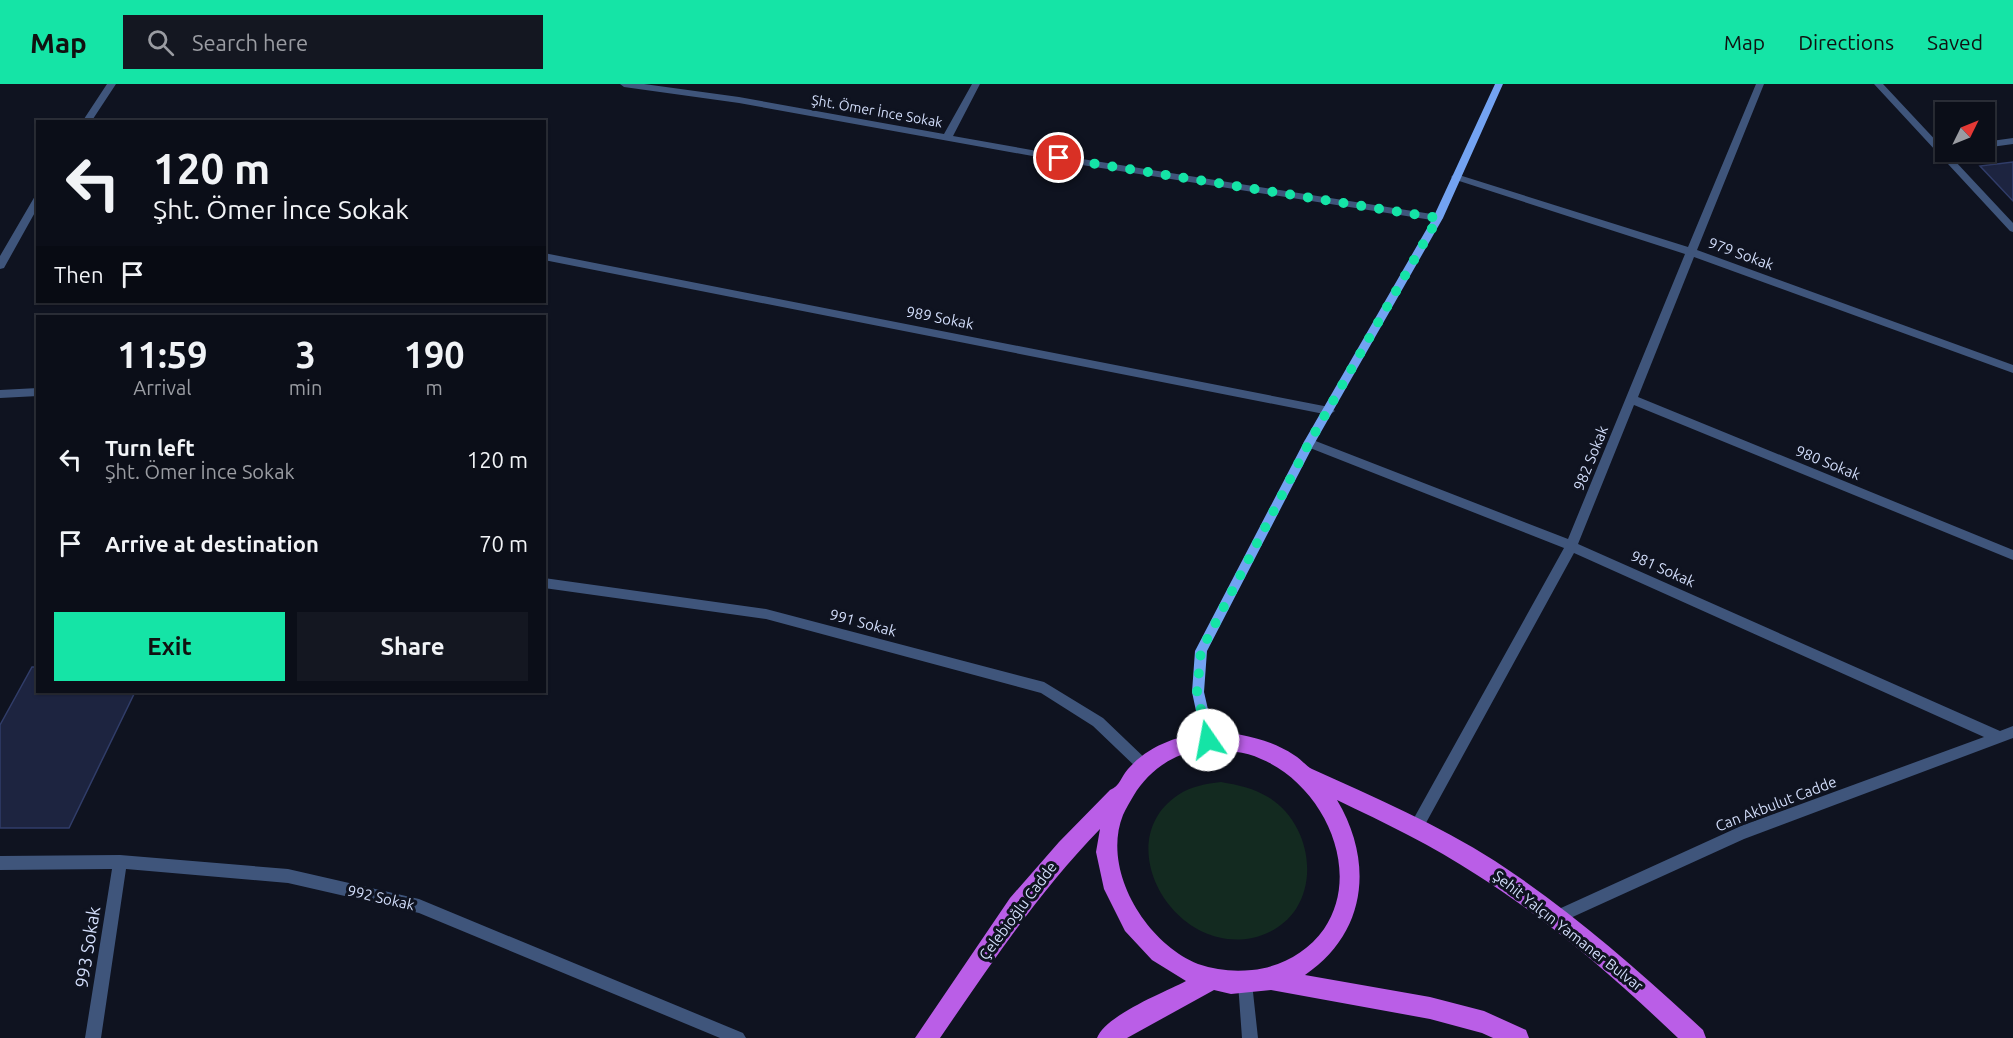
<!DOCTYPE html>
<meta charset="utf-8">
<style>
body{margin:0;font-family:Ubuntu,sans-serif;background:#141721;color:#f1f3f6;height:100vh;display:flex;flex-direction:column;font-size:22px;white-space:nowrap}
*{box-sizing:border-box;margin:0}
p{font-size:20px;color:#9a9ca2}
.icon{flex:none;width:33px;height:33px;fill:none;stroke:currentColor;stroke-width:2;stroke-linecap:round;stroke-linejoin:round}
.map{position:relative;flex:1;overflow:hidden}
.details{position:absolute;left:36px;top:231px;width:510px;height:378px;display:flex;flex-direction:column;background:#0b0e18;border-radius:0px;box-shadow:0 2px 4px #0004,0 0 0 2px #2b2e37}
.details>*{flex:none}
.banner{position:absolute;left:36px;top:36px;width:510px;height:183px;border-radius:0px;box-shadow:0 2px 4px #0004,0 0 0 2px #2b2e37;background:#0b0e18;color:#f1f3f6;overflow:hidden}
.needle{width:39px;rotate:47deg}
.tools{position:absolute;left:1935px;top:18px;display:grid;gap:12px}
.tools a{display:grid;place-items:center;width:60px;height:60px;border-radius:0px;background:#0b0e18;box-shadow:0 2px 4px #0004,0 0 0 2px #2b2e37;font-size:30px}
.pin{position:absolute;display:grid;place-items:center;width:51px;height:51px;color:#fff;margin:-26px;border:3px solid #fff;border-radius:50%;box-shadow:0 2px 6px #0007}
.me{position:absolute;width:66px;margin:-33px;rotate:348deg;stroke-linejoin:round;filter:drop-shadow(0 0 4px #0008)}
.turn{display:flex;align-items:center;gap:21px;height:126px;padding:0 18px;font-size:27px}
.turn .icon{width:78px;height:78px;stroke-width:2.5}
.turn b{display:block;font-size:42px;line-height:51px}
.then{display:flex;align-items:center;height:57px;padding:0 18px;background:#0003;gap:12px;font-size:22px}
.eta{display:flex;justify-content:space-evenly;align-items:center;height:102px;text-align:center}
.eta b{font-size:36px;font-weight:700;line-height:42px}
.button{display:flex;gap:12px;margin-top:auto;padding:12px 18px}
.button a{flex:1;height:69px;border-radius:0px;background:#15e4a6;color:#111;font-size:24px;font-weight:700;line-height:69px;text-align:center}
.button a+a{background:#141721;color:#f1f3f6}
ul{padding:0;list-style:none}
li{display:flex;align-items:center;gap:18px;height:84px;padding:0 18px}
li div{flex:1}
li b{display:block;font-size:22px}
li em{font-style:normal}
header{display:flex;align-items:center;gap:36px;box-sizing:border-box;height:84px;padding:0 30px;background:#15e4a6;color:#111}
header strong{font-size:28px}
nav{display:flex;gap:33px;margin-inline-start:auto;font-size:21px}
.search{width:420px;height:54px;background:#141721;display:flex;align-items:center;gap:15px;box-sizing:border-box;padding:0 21px;border-radius:0px;color:#9a9ca2;font-size:22px}
.map>svg:first-child{display:block}
.green{fill:#132a20}
.building{fill:#1d2440;stroke:#313d69;stroke-width:1.5}
.lines{fill:none;stroke-linecap:round;stroke-linejoin:round}
.minor{fill:#3f557b;fill-rule:evenodd}
.secondary{fill:#73a3f2;fill-rule:evenodd}
.trunk{fill:#ba5ee7;fill-rule:evenodd}
.route{stroke:#15e4a6;stroke-width:10;stroke-dasharray:0 18}
.labels{text-anchor:middle;stroke-width:6;stroke-linejoin:round;paint-order:stroke}
.far-street-label{font-size:14px;fill:#d3defb;stroke:#0f1320}
.street-label{font-size:15px;fill:#d3defb;stroke:#0f1320}
.near-street-label{font-size:18px;fill:#d3defb;stroke:#0f1320}
</style>
<header>
<strong>Map</strong>
<div class="search"><svg class="icon" aria-label="search" viewBox="0 0 24 24"><circle cx="10" cy="10" r="6"/><path d="M15 15l6 6"/></svg>Search here</div>
<nav><a>Map</a><a>Directions</a><a>Saved</a></nav>
</header>
<div class="map">
<svg width="2013" height="954" viewBox="0 0 2013 954">
<rect width="100%" height="100%" fill="#0f1320"/>
<!-- green -->
<path class="green" d="M1221,698C1238,701 1253,704 1268,713C1305,735 1319,789 1296,825C1285,841 1270,850 1252,854C1172,870 1109,757 1178,711C1191,702 1206,700 1221,698Z"/>
<!-- building -->
<path class="building" d="M2013,78V117L1980,82Z
M32,583H38V608H135L69,744H0V641Z"/>
<g class="lines">
<!-- minor -->
<path class="minor" d="M107,0H116L91,38H82Z
M620,0H644L739,13L944,50L972,0H980L953,52L1082,75L1438,131L1443,134L1438,137L1082,81L739,19L624,3Z
M1756,0H1764L1697,166L2013,281V289L1694,173L1638,313L2013,466V476L1634,321L1578,460L2000,647L2013,642V654L1744,755L1555,841L1550,839L1548,834L1550,829L1741,742L1984,653L1574,469L1421,748L1416,750L1411,748L1409,743L1564,464L1305,362L1303,359L1305,356H1313L1568,455L1685,170L1453,95L1451,93L1453,91H1459L1688,163Z
M1874,0H1883L2013,139V148L2010,147Z
M2013,54V60L1984,64V58Z
M38,111V123L4,184L0,185V172L35,112Z
M544,169L1329,323L1335,327L1329,331L544,176Z
M38,304V312L0,314V306Z
M544,494L766,525L1044,598L1103,634L1149,678L1151,682L1149,686L1144,688L1139,686L1093,642L1041,609L766,535L544,504Z
M120,771L288,785L419,815L743,949L746,954H720L419,829L288,799L126,785L101,954H85L112,785L0,786V772Z
M1245,892L1250,894L1252,899L1258,954H1242L1238,899L1240,894Z"/>
<!-- secondary -->
<path class="secondary" d="M1495,0H1503L1443,134L1313,362L1207,567L1204,608L1215,656L1213,660L1208,662L1203,660L1192,608L1195,567L1305,356L1433,134Z"/>
<!-- trunk -->
<path class="trunk" d="M1208,647C1238,649 1268,654 1294,671C1301,675 1306,682 1312,685C1374,713 1437,740 1495,777C1570,826 1637,885 1703,946L1706,954H1678C1616,895 1550,837 1477,791C1433,762 1385,739 1337,716C1374,778 1367,849 1305,891L1430,913L1484,927L1526,946L1529,954H1493L1482,949L1430,935L1271,906L1231,910L1214,906L1127,954H1097C1106,931 1163,909 1186,897L1152,876L1125,847L1104,805L1096,768L1100,745C1038,809 990,881 940,954H915L1010,814L1059,758L1110,706C1120,702 1121,693 1128,685C1149,661 1178,652 1208,647ZM1208,665C1226,667 1245,667 1261,675C1322,700 1364,786 1324,845C1307,869 1280,883 1252,886C1233,888 1216,886 1198,880C1146,859 1101,786 1123,731C1126,724 1130,718 1134,711C1144,694 1162,678 1181,671C1190,668 1199,667 1208,665Z"/>
</g>
<g class="lines">
<!-- route -->
<path class="route" d="M1059,74L1438,134L1309,359L1201,567L1197,608L1208,656"/>
</g>
<g class="labels">
<!-- far-street labels -->
<g class="far-street-label">
<text transform="translate(877 27) rotate(10)" y="5">Şht. Ömer İnce Sokak</text>
</g>
<!-- street labels -->
<g class="street-label">
<text transform="translate(1741 170) rotate(20)" y="5">979 Sokak</text>
<text transform="translate(940 234) rotate(11)" y="5">989 Sokak</text>
<text transform="translate(1591 374) rotate(-68)" y="5">982 Sokak</text>
<text transform="translate(1828 379) rotate(22)" y="5">980 Sokak</text>
<text transform="translate(1663 485) rotate(24)" y="5">981 Sokak</text>
<text transform="translate(863 539) rotate(15)" y="5">991 Sokak</text>
<text transform="translate(1776 720) rotate(-21)" y="5">Can Akbulut Cadde</text>
<text transform="translate(381 814) rotate(13)" y="5">992 Sokak</text>
<text transform="translate(1018 827) rotate(-53)" y="5">Çelebioğlu Cadde</text>
<text transform="translate(1568 847) rotate(38)" y="5">Şehit Yalçın Yamaner Bulvar</text>
</g>
<!-- near-street labels -->
<g class="near-street-label">
<text transform="translate(88 863) rotate(-81)" y="6">993 Sokak</text>
</g>
</g>
</svg>
<div class="tools">
<a><svg class="needle" viewBox="-14 -14 28 28"><path d="M0-13l5 13h-10z" fill="#e53935"/><path d="M0 13l5-13h-10z" fill="#9a9ca2"/></svg></a>
</div>
<div class="pin" style="left:1059px;top:74px;background:#d93025"><svg class="icon" aria-label="arrive" viewBox="0 0 24 24"><path d="M6 21V4h12l-3 4 3 4H6"/></svg></div>
<svg class="me" style="left:1208px;top:656px" viewBox="-20 -20 40 40"><circle r="19" fill="#fff"/><path d="M0-13L10 11 0 6-10 11z" fill="#15e4a6"/></svg>
<div class="banner">
<div class="turn"><svg class="icon" aria-label="left" viewBox="0 0 24 24"><path d="M17 20v-9H6M10 6l-5 5 5 5"/></svg><div><b>120 m</b>Şht. Ömer İnce Sokak</div></div>
<div class="then">Then<svg class="icon" aria-label="arrive" viewBox="0 0 24 24"><path d="M6 21V4h12l-3 4 3 4H6"/></svg></div>
</div>
<section class="details">
<div class="eta">
<div><b>11:59</b><p>Arrival</p></div>
<div><b>3</b><p>min</p></div>
<div><b>190</b><p>m</p></div>
</div>
<ul>
<li><svg class="icon" aria-label="left" viewBox="0 0 24 24"><path d="M17 20v-9H6M10 6l-5 5 5 5"/></svg><div><b>Turn left</b><p>Şht. Ömer İnce Sokak</p></div><em>120 m</em></li>
<li><svg class="icon" aria-label="arrive" viewBox="0 0 24 24"><path d="M6 21V4h12l-3 4 3 4H6"/></svg><div><b>Arrive at destination</b></div><em>70 m</em></li>
</ul>
<div class="button"><a>Exit</a><a>Share</a></div>
</section>
</div>
